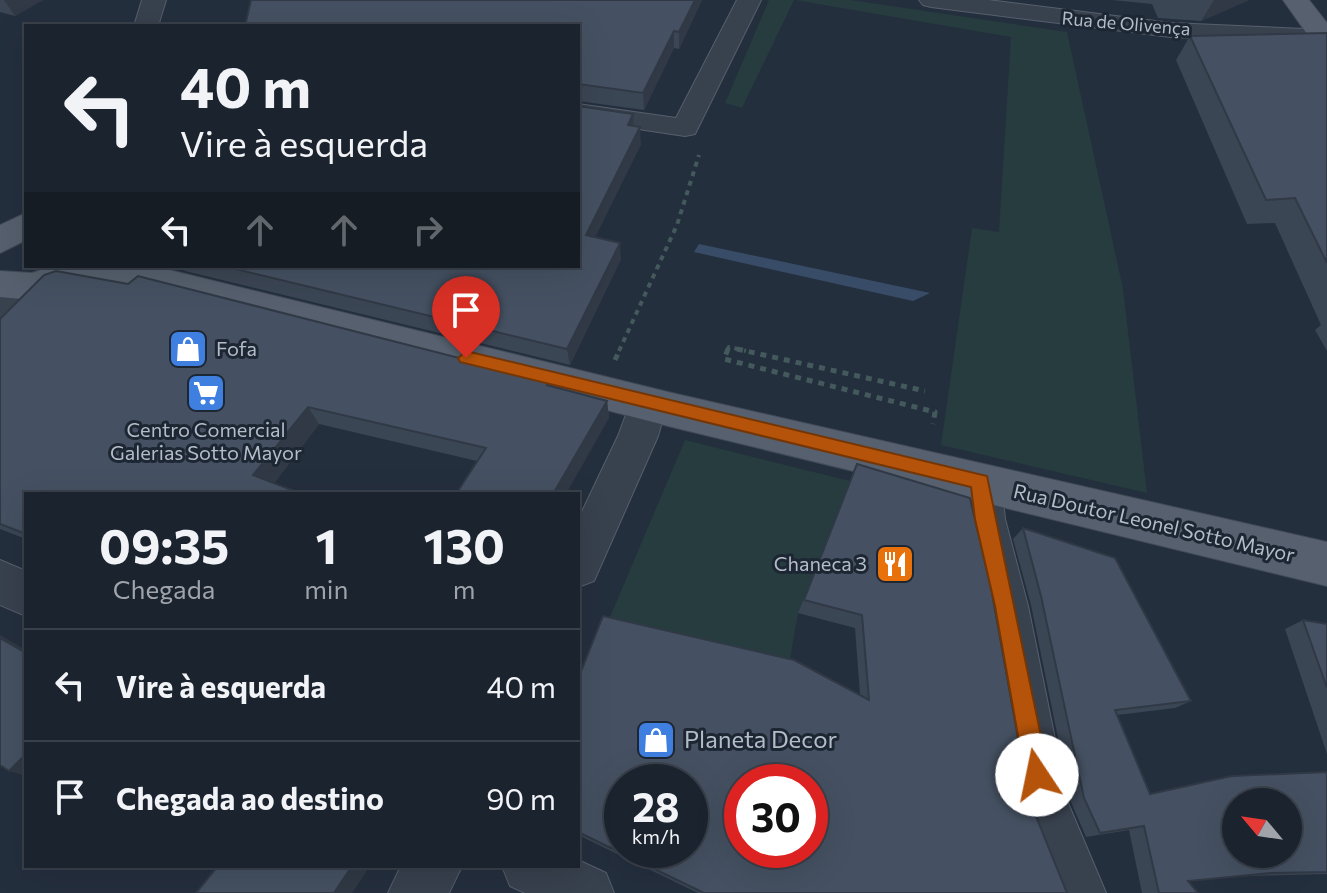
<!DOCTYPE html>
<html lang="pt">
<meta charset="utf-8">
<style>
body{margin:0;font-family:Commissioner,sans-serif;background:#282f3a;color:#f1f3f6;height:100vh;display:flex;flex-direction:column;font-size:30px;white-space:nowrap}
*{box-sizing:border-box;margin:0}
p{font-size:26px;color:#a0a4aa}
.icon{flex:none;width:44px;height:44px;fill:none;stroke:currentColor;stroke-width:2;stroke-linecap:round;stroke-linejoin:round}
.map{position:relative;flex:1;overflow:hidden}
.drawer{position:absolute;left:24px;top:492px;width:556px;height:376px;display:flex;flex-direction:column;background:#1b232e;border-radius:0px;box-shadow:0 8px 32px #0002,0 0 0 2px #39404a}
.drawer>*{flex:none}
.banner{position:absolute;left:24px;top:24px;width:556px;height:244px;border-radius:0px;box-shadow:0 8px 32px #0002,0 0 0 2px #39404a;background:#1b232e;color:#f1f3f6;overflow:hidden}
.needle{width:52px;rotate:299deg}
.controls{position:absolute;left:1222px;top:788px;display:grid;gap:16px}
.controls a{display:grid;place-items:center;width:80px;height:80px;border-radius:50%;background:#1b232e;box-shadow:0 8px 32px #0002,0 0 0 2px #39404a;font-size:40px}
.speed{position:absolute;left:604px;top:764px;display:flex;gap:16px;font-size:40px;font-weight:700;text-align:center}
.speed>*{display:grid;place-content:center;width:104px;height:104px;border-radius:50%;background:#1b232e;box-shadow:0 8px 32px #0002,0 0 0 2px #39404a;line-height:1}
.speed small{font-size:20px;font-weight:400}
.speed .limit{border:12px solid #d22;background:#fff;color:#111}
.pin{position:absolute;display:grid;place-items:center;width:68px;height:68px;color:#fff;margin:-82px -34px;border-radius:50% 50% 50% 0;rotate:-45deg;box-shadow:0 0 8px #0007}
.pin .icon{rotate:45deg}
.me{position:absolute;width:88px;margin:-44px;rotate:349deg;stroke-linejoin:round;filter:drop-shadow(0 0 6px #0008)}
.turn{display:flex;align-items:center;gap:28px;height:168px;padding:0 24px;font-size:36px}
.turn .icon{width:104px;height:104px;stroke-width:2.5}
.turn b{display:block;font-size:56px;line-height:68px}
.lanes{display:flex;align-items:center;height:76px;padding:0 24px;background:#0003;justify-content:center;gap:40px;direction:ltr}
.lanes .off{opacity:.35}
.eta{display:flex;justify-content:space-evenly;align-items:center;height:136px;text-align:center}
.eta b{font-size:48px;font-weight:700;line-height:56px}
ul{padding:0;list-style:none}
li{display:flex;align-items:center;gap:24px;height:112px;padding:0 24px;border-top:2px solid #39404a}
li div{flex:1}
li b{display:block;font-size:30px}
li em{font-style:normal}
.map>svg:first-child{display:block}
.green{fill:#263c3f}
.water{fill:#394c67}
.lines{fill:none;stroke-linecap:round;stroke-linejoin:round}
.minor-casing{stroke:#565f6c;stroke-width:2}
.major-casing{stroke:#414a57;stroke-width:2}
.path-far1{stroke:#44595c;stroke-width:4;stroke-dasharray:5 5;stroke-linecap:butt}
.path{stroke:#44595c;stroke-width:5;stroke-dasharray:6 6;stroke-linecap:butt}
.minor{fill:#38414e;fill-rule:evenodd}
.major{fill:#56606e;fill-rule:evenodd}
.wall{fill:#3b4654}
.shaded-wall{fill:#303945}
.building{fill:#455162;stroke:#303945;stroke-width:2;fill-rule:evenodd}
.route{fill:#b45309;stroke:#753606;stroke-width:2}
.labels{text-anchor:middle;stroke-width:6;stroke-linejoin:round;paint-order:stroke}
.far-street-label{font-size:18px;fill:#b4bcc9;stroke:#1d2633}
.poi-label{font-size:20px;fill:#b4bcc9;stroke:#1d2633;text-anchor:start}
.street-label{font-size:20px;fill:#b4bcc9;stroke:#1d2633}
.near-poi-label{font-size:24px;fill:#b4bcc9;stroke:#1d2633;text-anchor:start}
</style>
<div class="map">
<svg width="1327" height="893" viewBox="0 0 1327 893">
<rect width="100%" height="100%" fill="#242f3e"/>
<!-- green -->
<path class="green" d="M769,0H794L742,108L725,103Z
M795,0H851L1067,32L1123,289L1147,493L941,445L972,228L999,232L1011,37Z
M685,440L850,481L798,613L788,671L605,629Z"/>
<!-- water -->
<path class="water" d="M699,244L930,293L913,301L694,252Z"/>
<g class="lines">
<!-- minor casing -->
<g class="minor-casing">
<path id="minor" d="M142,0H166L158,26H134Z
M737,0H761L695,134L685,136L578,120V104L676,118Z
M919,0H988L1171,23L1327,30V44L1171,37L931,7L923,5Z
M42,272L54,276L59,284C48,303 20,323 0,329V298L30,276Z
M648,389L662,393L667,404L658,436L594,581L578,587V520L618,436L634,393Z
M980,464L995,469L1001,482L1005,519L1028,606L1068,803L1106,893H1050L1015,804L982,606L963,519L959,482L965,469Z
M0,560L26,571V616L0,605Z
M578,860L606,873L614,893H525L510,886L502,866H578Z
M401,866H462L449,893H388Z"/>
</g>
<!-- major casing -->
<g class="major-casing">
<path id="major" d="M1283,0H1309L1327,23V50L1317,48Z
M26,213V240L0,253V225Z
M53,266H153L672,393L1327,542V586L672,427L141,289L74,287L32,300L0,297V271L32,273Z"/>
</g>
<!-- path-far1 -->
<path class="path-far1" d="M619,351L677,225L699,155
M727,351L729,347L746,351"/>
<!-- path -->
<path class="path" d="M728,349L724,359L935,412L933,424
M737,349L925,391
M615,360L620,349"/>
<!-- minor -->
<use href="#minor" class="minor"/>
<!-- major -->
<use href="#major" class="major"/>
</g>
<!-- wall -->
<path class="wall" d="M0,0H43L15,16L0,12Z
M702,0L679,49L674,48L644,110L578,101V26Z
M1112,0H1249L1201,21L1158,18L1152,4Z
M1327,33V351L1315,330L1321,325L1275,223L1247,224L1176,60L1190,36Z
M633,114L634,126L641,144L595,237L621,259L570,365L185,271L181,266H578Z
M0,319L550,386L607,401L609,418L477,461L319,424L274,483L26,494V539L0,529Z
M857,464L1029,799L1067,893H698L578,835V679L860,694L855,628L798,613Z
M1023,528L1191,701L1175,708L1117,715L1150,794L1327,772V874L1250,876L1188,881L1198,893H1142L1129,830L1086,837L1071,802L1031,605L1013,539Z
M1303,620L1327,624V754L1285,629Z"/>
<!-- shaded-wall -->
<path class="shaded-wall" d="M4,0H43L15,16Z
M695,0H702L679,49V32Z
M1214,0H1249L1201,21Z
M674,31V48L644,110L643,93Z
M633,114L634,131L628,125Z
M640,127L641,144L588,252L586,235Z
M620,243L621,259L570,365L567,349Z
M607,401L609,418L566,494H553Z
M308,407L319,424L268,492L253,475Z
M0,635L26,650V653L0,638Z
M26,754V776L9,771Z
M352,866H370L352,893H334Z"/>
<!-- building -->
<path class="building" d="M251,0H695L679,32L674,31L643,93L578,84V26H245Z
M1327,33V263L1295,198L1266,200L1190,36Z
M578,106L633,114L628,125L640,127L586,235L620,243L567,349L223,266H578Z
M56,271L128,284L138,276L549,381L547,385L607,401L553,494H456L486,448L308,407L253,475L302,494H26V534L0,524V319L44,275Z
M857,464L970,498L992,593L1029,799L1067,893H704L578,832V679L603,616L794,660L869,700L862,615L804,600ZM622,782H690V850H622ZM742,782H810V850H742Z
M1023,528L1115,558L1191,701L1115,710L1150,794L1232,776L1327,772V872L1271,873L1188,881L1198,893H1159L1144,826L1100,833L1084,798L1041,596ZM1236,802H1288V854H1236Z
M1303,620L1327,624V688Z
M0,638L26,653V754L9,771L0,765Z
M216,866H352L334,893H196L217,867Z"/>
<!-- route -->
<path class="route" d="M466,351L987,476L1049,775L1045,784L1037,787L1028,784L1025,775L995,606L975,519L971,487L460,362L458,358Z"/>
<!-- icons -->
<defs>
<g id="shop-square" transform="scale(2)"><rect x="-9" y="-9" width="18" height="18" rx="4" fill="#3f7fe0" stroke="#1d2633"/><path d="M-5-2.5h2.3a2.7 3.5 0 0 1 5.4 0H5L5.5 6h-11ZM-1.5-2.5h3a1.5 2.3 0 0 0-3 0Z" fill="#fff"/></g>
<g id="supermarket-square" transform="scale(2)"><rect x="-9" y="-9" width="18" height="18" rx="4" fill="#3f7fe0" stroke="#1d2633"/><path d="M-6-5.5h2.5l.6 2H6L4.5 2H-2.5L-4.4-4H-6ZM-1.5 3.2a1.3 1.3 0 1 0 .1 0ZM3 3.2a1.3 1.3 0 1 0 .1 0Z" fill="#fff"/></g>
<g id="restaurant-square" transform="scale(2)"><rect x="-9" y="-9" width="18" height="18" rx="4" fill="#e8710a" stroke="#1d2633"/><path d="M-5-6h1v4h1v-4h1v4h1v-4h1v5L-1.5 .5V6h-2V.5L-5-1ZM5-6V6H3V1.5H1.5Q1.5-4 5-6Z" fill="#fff"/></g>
</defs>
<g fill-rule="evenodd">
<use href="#shop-square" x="188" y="349"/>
<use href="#supermarket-square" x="206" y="393"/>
<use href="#restaurant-square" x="895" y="564"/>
<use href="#shop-square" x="656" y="740"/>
</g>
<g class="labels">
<!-- far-street labels -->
<g class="far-street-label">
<text transform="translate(1126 24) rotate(5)" y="6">Rua de Olivença</text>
</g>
<!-- poi labels -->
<g class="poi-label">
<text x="216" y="356">Fofa</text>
<text x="206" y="437" text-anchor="middle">Centro Comercial<tspan x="206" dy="23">Galerias Sotto Mayor</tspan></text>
<text x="867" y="571" text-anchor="end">Chaneca 3</text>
</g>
<!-- street labels -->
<g class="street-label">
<text transform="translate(1154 523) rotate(13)" y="7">Rua Doutor Leonel Sotto Mayor</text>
</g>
<!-- near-poi labels -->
<g class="near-poi-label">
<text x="684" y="748">Planeta Decor</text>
</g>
</g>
</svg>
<div class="controls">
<a><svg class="needle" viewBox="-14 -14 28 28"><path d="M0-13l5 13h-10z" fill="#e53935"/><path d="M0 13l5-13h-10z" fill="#a0a4aa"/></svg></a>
</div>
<div class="speed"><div>28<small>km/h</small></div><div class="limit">30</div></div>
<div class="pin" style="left:466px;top:358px;background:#d93025"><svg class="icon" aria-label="arrive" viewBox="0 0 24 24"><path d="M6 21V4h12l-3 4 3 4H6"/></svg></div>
<svg class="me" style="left:1037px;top:775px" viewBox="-20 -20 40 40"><circle r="19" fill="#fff"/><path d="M0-13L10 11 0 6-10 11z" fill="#b45309"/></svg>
<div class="banner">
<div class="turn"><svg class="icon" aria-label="left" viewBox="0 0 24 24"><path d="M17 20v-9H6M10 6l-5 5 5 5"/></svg><div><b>40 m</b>Vire à esquerda</div></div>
<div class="lanes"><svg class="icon" aria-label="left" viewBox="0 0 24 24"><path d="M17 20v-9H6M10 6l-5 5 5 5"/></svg><svg class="icon off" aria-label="ahead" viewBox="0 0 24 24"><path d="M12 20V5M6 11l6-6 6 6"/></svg><svg class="icon off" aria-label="ahead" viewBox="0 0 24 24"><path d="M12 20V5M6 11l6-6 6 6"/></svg><svg class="icon off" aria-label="right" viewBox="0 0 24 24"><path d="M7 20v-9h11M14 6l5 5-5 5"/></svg></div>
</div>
<section class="drawer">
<div class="eta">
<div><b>09:35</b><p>Chegada</p></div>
<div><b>1</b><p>min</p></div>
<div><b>130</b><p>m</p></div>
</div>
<ul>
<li><svg class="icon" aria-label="left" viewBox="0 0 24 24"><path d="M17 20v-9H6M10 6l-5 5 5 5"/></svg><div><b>Vire à esquerda</b></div><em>40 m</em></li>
<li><svg class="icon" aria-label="arrive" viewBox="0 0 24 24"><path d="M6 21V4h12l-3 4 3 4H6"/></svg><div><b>Chegada ao destino</b></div><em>90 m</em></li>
</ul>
</section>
</div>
